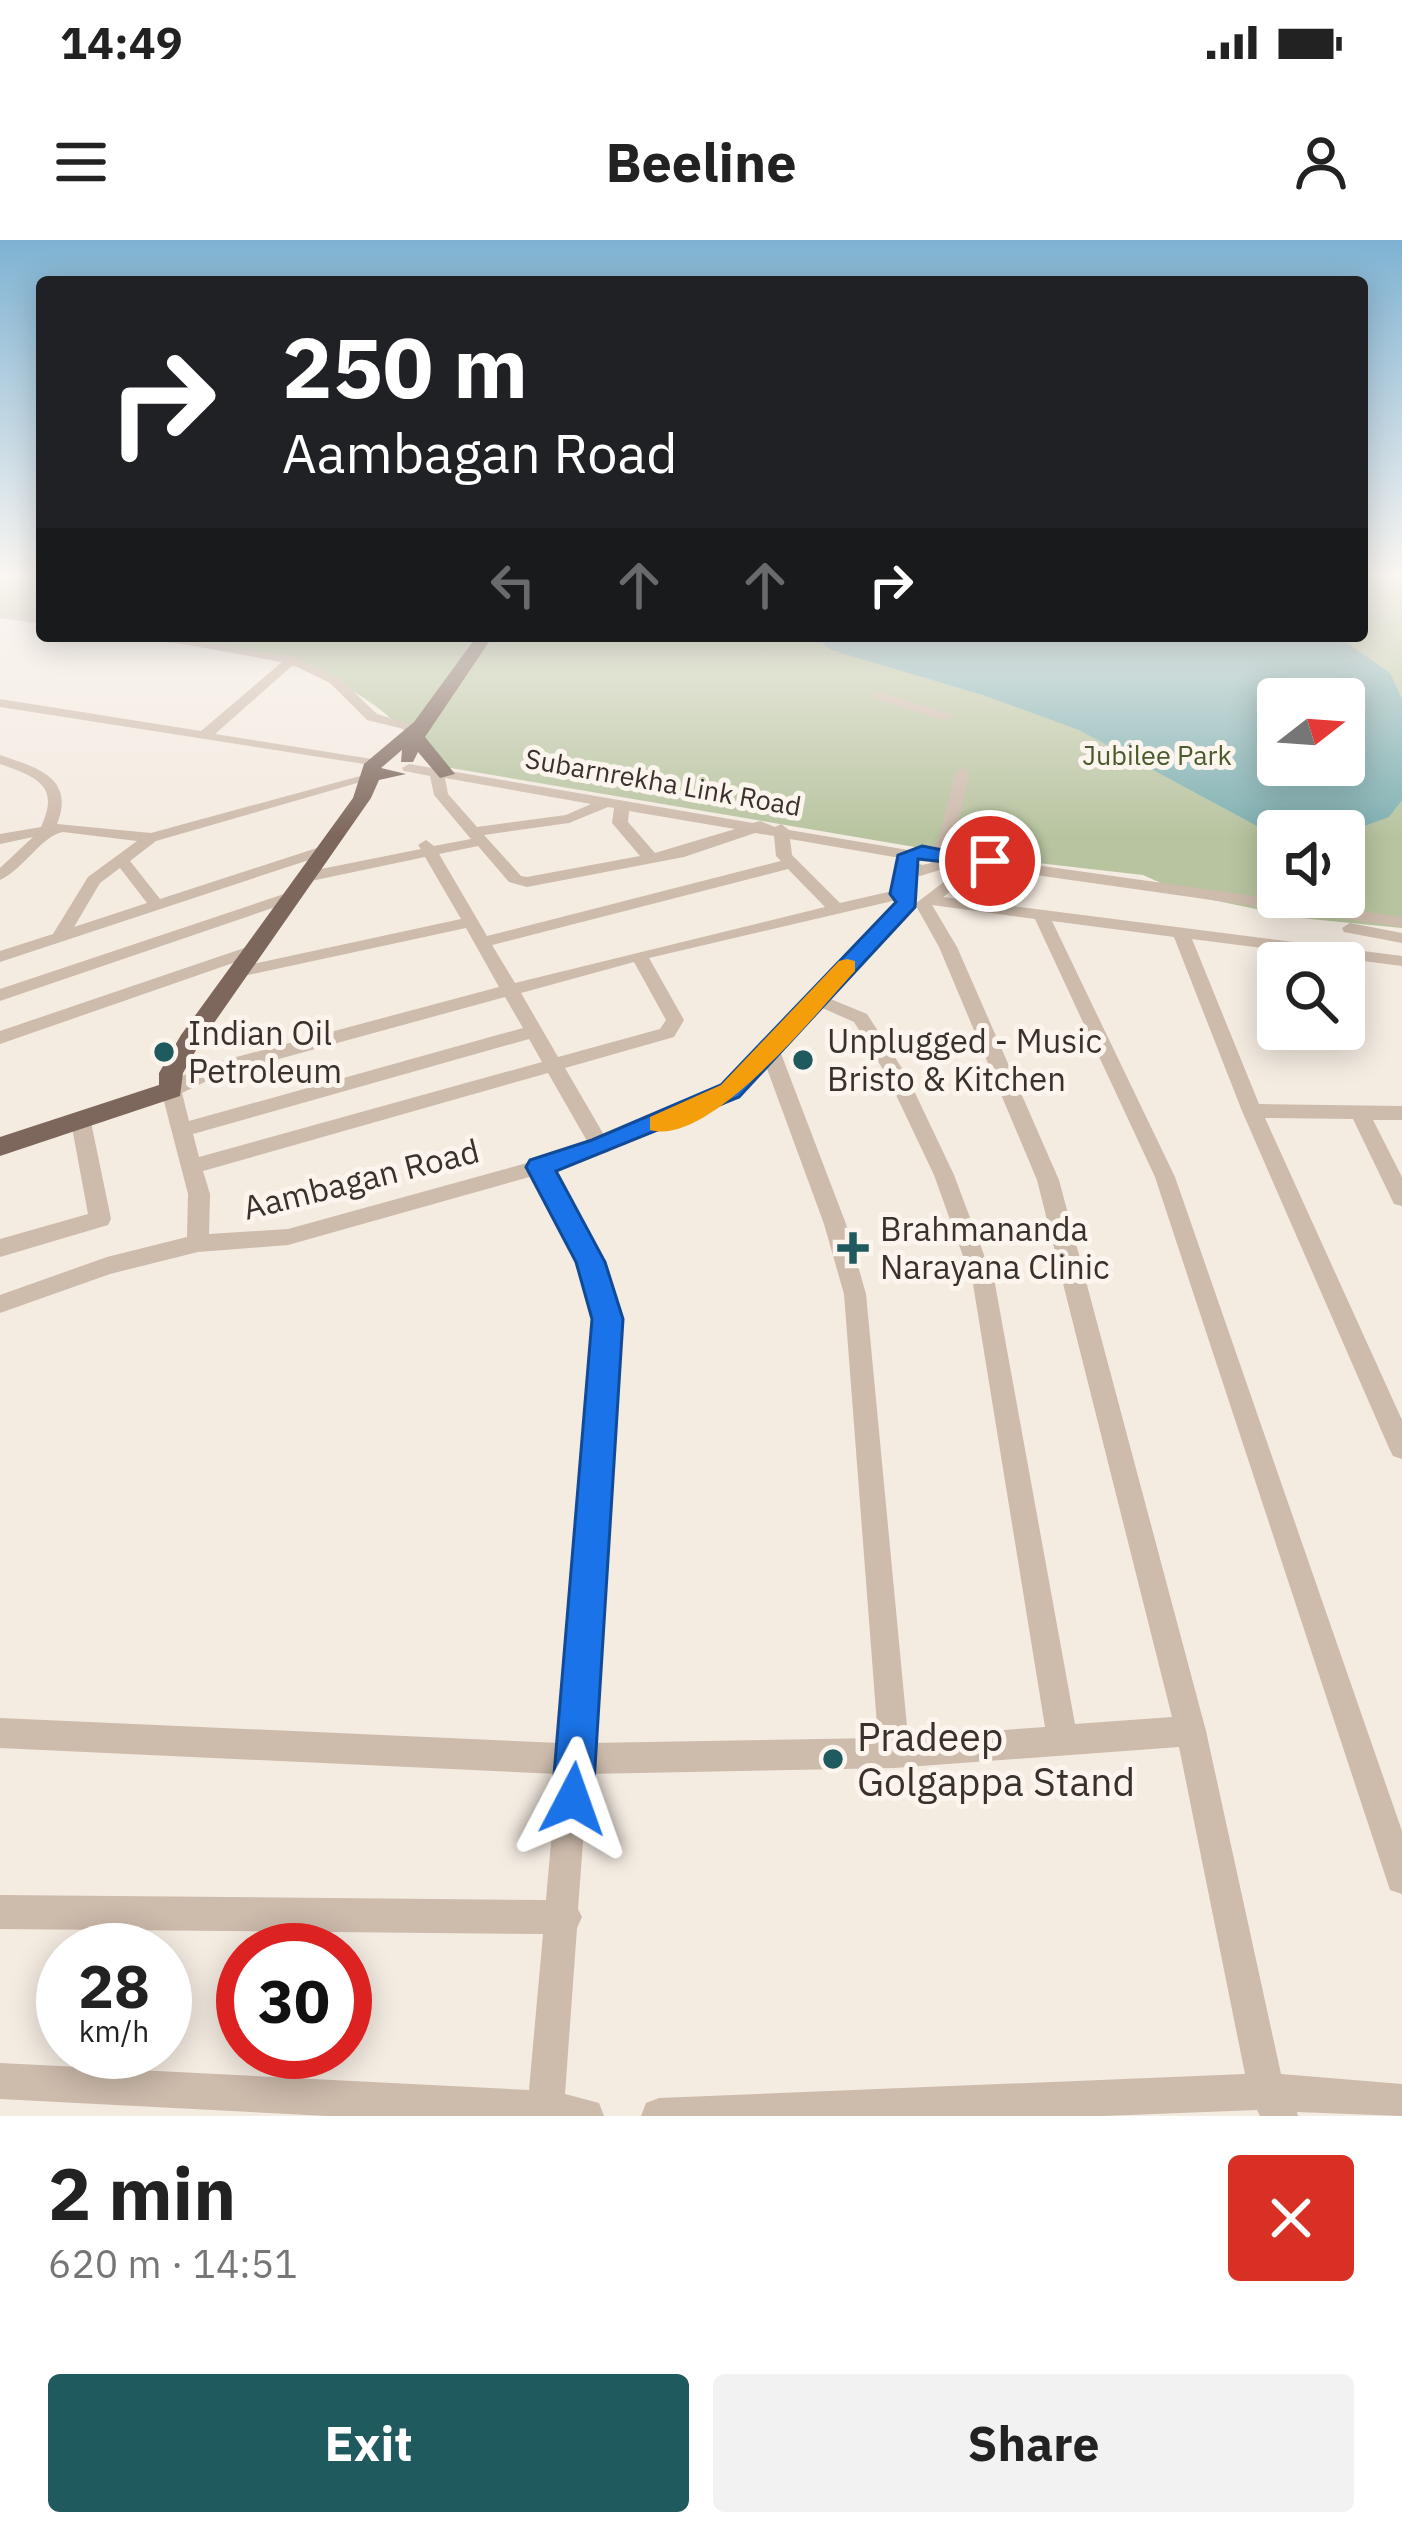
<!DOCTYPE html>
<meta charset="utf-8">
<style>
body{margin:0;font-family:"IBM Plex Sans",sans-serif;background:#f2f2f2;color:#222;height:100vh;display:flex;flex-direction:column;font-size:45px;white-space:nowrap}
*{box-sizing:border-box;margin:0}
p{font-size:39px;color:#767676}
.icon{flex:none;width:66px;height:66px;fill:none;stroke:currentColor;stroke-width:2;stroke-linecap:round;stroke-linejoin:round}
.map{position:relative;height:1876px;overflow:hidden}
.drawer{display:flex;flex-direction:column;background:#fff;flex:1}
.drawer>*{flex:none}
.hud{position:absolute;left:36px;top:36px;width:1332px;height:366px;border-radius:12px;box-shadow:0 6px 30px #0003;background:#202124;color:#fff;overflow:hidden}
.needle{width:78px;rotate:73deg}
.fabs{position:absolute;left:1257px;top:438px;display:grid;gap:24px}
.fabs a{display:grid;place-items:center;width:108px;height:108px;border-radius:12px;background:#fff;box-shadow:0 6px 30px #0003;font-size:60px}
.speed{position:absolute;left:36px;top:1683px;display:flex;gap:24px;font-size:60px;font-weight:700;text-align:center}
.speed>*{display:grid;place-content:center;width:156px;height:156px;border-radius:50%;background:#fff;box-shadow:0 6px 30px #0003;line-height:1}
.speed small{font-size:30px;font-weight:400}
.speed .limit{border:18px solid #d22;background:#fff;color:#111}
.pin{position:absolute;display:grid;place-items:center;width:102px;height:102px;color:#fff;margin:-51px;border:6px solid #fff;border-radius:50%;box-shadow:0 3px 12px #0007}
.me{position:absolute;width:132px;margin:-66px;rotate:4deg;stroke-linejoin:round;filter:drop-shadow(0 0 9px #0008)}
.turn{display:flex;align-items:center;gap:42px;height:252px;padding:0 48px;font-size:54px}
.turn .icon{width:156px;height:156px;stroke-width:2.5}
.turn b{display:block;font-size:84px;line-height:102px}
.lanes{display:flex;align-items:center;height:114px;padding:0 48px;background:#0003;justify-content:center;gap:60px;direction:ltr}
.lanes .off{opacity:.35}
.round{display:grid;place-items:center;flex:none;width:126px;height:126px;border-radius:12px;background:#f2f2f2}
.head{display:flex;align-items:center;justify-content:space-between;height:204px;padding:0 48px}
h1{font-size:72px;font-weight:800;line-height:90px}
.action{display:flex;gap:24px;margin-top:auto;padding:24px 48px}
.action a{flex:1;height:138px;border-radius:12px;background:#1f5a5e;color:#fff;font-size:48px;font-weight:800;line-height:138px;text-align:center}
.action a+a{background:#f2f2f2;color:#222}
.status{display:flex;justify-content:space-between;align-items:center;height:84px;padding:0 60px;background:#fff;direction:ltr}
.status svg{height:33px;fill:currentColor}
header{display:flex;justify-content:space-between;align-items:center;height:156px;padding:0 48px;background:#fff;font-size:54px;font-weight:800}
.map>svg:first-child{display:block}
.green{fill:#b8c4a0;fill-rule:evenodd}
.water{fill:#7fb0b2;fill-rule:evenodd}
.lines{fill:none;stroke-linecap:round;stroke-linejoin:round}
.minor{fill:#cdbbac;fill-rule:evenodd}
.major{fill:#7d675c;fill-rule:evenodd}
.route{fill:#1a73e8;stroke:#114b97;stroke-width:3}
.slow{fill:#f59e0b}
.poi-dot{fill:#1f5a5e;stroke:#fbf5ee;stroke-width:4.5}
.labels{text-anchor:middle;stroke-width:10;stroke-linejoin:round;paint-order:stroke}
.far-park-label{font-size:27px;fill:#4a5a2e;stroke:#fbf5ee}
.far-street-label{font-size:27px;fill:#3b302b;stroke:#fbf5ee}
.poi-label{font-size:33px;fill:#3b302b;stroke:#fbf5ee;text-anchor:start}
.street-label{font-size:33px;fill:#3b302b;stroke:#fbf5ee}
.near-poi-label{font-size:39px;fill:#3b302b;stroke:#fbf5ee;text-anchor:start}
</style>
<div class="status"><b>14:49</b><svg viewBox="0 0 49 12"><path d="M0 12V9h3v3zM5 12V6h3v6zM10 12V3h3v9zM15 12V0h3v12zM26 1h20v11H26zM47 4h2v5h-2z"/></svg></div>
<header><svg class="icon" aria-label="menu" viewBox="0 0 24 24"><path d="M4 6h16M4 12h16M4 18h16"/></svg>Beeline<svg class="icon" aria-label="person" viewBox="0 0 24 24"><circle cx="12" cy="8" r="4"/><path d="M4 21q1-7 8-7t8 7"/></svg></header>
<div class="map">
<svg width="1402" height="1876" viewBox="0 0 1402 1876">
<rect width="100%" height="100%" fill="#f4ebe1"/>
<!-- green -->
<path class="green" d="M0,334H42V384L0,378Z
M1362,334H1402V688L1300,678L1188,655L1143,635L950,613L433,525C354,415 245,414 121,396H1362ZM1278,459H1344V525H1278ZM1278,591H1344V657H1278Z"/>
<!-- water -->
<path class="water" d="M814,396H1337L1390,433L1402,459V560L1389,577L1345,593L1259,587L1079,490L986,456L831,410ZM1278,459H1344V525H1278Z"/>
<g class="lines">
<!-- minor -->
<path class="minor" d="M0,371L42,377V383L0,377Z
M139,396H167L296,417L338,437L377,474L423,488L416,492L367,480L330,443L293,425L215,494L372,519L377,520V526L0,467V459L201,491L282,422Z
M880,452L951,474L953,477L946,481L875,459L874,456Z
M0,515C35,527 76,537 57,584L151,593L371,533L378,537L156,601L130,621L160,659L320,607H330V613L0,722V711L53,694L88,637L137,601L63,592C41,596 24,629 0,640V628L33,597L0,604V594L41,587C61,544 35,537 0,524ZM120,628L147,663L74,687L100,643Z
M409,524L753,583L760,581L775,587L781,584L789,590L908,610L930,609L940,596L955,532L962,528L969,532L956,597L944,612L1402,677V687L979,627L978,631L943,657L1402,716V726L1192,699L1259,864L1402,866V880H1373L1402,937V966L1394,964L1353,879L1265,878L1402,1180V1219L1393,1216L1389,1208L1242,871L1174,697L1052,681L1175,937L1402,1591V1654L1390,1650L1386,1638L1155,937L1035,679L932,665L957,707L1059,940L1206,1491L1281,1834L1402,1844V1876L1297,1872L1298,1876H1260L1257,1870L1103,1876H641L646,1863L659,1858L1245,1834L1179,1507L894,1528L588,1534L578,1669L582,1677L577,1688L565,1854L599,1863L604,1876H327L0,1859V1823L529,1850L543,1694L0,1689V1655L546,1660L557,1534L0,1508V1478L559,1503L596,1079L580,1022L533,936L288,1005L198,1012L110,1034L0,1073V1055L107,1017L187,997L188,954L161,850L164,845L203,826L499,747L466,688L239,737L230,732L239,727L461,679L425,617L306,642L298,637L306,632L421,609L418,605L426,600L434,606L471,599L434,555L430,536L404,531L402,528ZM445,538L591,564L566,575L477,587L448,554ZM608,567L614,568L612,583L640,616L527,637L521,636L484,595L569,583ZM629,571L735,589L655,613L628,582ZM755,593L774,596L776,616L781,621L487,696L439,614L478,606L509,642L527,647L684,617ZM790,599L900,618L901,627L920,636L946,628L947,622L966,625L915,664L939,707L1037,940L1172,1477L1075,1484L995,1044L954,935L907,836L867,774L828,758L915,662L907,657V651L901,649L840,663L792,615ZM922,617L930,619L931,623L922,625L915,622V618ZM788,629L825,667L515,743L492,705ZM901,659L735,835L710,855L604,895L565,828L674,797L684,780L649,718ZM634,722L666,780L660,789L558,817L521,753ZM505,757L523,788L189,881L182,853L217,836ZM820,767L854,782L887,836L934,935L973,1044L1045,1487L908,1497L866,1054L846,984L780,811ZM529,799L542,822L199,917L193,894ZM766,826L824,984L844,1054L878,1498L590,1503L620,1079L602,1022L551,930L608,912L611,908L724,865ZM548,833L587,901L534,921L288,989L209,994L210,954L203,931Z
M293,651L301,656L299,659L0,761V749Z
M1350,683L1402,693V703L1344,692L1342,688Z
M256,704L265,709L262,713L0,804V791Z
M81,875L91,882L111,979L108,985L0,1017V999L88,974L71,882Z"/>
<!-- major -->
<path class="major" d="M477,396H493L425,497L455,534L440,538L418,512L413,522H401L402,510L381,528L406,534L379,540L371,558L200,803L183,833L180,856L0,916V897L159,845V833L181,795L353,558L364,524L414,482Z"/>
</g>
<!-- sky -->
<linearGradient id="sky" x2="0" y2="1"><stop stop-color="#7eb2d2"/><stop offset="0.56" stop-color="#faf6f2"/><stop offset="1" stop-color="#faf6f2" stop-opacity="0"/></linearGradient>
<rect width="1402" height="597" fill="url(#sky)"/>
<!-- route -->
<path class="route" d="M922,606L1000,621L990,627L918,619L915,667L739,857L556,931L605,1022L623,1079L593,1559L587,1573L573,1579L558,1573L552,1559L592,1079L576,1022L526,927L530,920L592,900L721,845L896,662L890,654L898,615Z"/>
<!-- slow -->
<path class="slow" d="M847,719L855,721V731C817,772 710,907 650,890V877L721,845L839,721Z"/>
<!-- markers -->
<g class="poi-dot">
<circle cx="164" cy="812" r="12"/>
<circle cx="803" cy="820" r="12"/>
<path d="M847 990h12v12h12v12h-12v12h-12v-12h-12v-12h12z"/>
<circle cx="833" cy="1519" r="12"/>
</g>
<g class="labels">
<!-- far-park labels -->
<g class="far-park-label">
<text x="1157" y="525">Jubilee Park</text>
</g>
<!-- far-street labels -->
<g class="far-street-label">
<text transform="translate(663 543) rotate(10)" y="9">Subarnrekha Link Road</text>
</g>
<!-- poi labels -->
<g class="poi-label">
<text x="188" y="805">Indian Oil<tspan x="188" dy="38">Petroleum</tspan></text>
<text x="827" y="813">Unplugged - Music<tspan x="827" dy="38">Bristo &amp; Kitchen</tspan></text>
<text x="880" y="1001">Brahmananda<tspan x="880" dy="38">Narayana Clinic</tspan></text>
</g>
<!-- street labels -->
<g class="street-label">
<text transform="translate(361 939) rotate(-14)" y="12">Aambagan Road</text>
</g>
<!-- near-poi labels -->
<g class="near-poi-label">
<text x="857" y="1511">Pradeep<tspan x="857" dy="45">Golgappa Stand</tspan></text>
</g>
</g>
</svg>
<div class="fabs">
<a><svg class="needle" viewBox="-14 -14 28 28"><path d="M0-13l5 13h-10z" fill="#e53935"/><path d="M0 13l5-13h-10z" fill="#767676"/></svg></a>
<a><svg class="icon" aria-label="sound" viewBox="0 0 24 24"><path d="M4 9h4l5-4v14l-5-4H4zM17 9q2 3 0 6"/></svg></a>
<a><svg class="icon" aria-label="search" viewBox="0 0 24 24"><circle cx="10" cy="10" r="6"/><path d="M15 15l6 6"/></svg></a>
</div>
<div class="speed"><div>28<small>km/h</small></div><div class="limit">30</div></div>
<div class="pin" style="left:990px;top:621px;background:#d93025"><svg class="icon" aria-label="arrive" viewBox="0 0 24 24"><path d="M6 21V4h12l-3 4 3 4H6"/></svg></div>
<svg class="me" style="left:573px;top:1559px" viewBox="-20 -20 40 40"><path d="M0-17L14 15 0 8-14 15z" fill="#1a73e8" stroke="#fff" stroke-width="4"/></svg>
<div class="hud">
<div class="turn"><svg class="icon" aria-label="right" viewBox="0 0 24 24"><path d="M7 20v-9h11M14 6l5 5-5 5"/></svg><div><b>250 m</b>Aambagan Road</div></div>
<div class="lanes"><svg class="icon off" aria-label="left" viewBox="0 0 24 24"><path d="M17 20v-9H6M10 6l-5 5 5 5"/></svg><svg class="icon off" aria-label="ahead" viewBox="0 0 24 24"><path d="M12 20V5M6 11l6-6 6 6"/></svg><svg class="icon off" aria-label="ahead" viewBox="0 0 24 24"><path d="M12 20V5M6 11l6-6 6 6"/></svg><svg class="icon" aria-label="right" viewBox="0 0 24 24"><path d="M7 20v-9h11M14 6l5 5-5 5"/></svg></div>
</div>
</div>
<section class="drawer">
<div class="head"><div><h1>2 min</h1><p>620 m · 14:51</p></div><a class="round" style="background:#d93025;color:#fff"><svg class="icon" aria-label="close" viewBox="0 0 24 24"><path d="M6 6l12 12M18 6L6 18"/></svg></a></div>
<div class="action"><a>Exit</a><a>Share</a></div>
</section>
